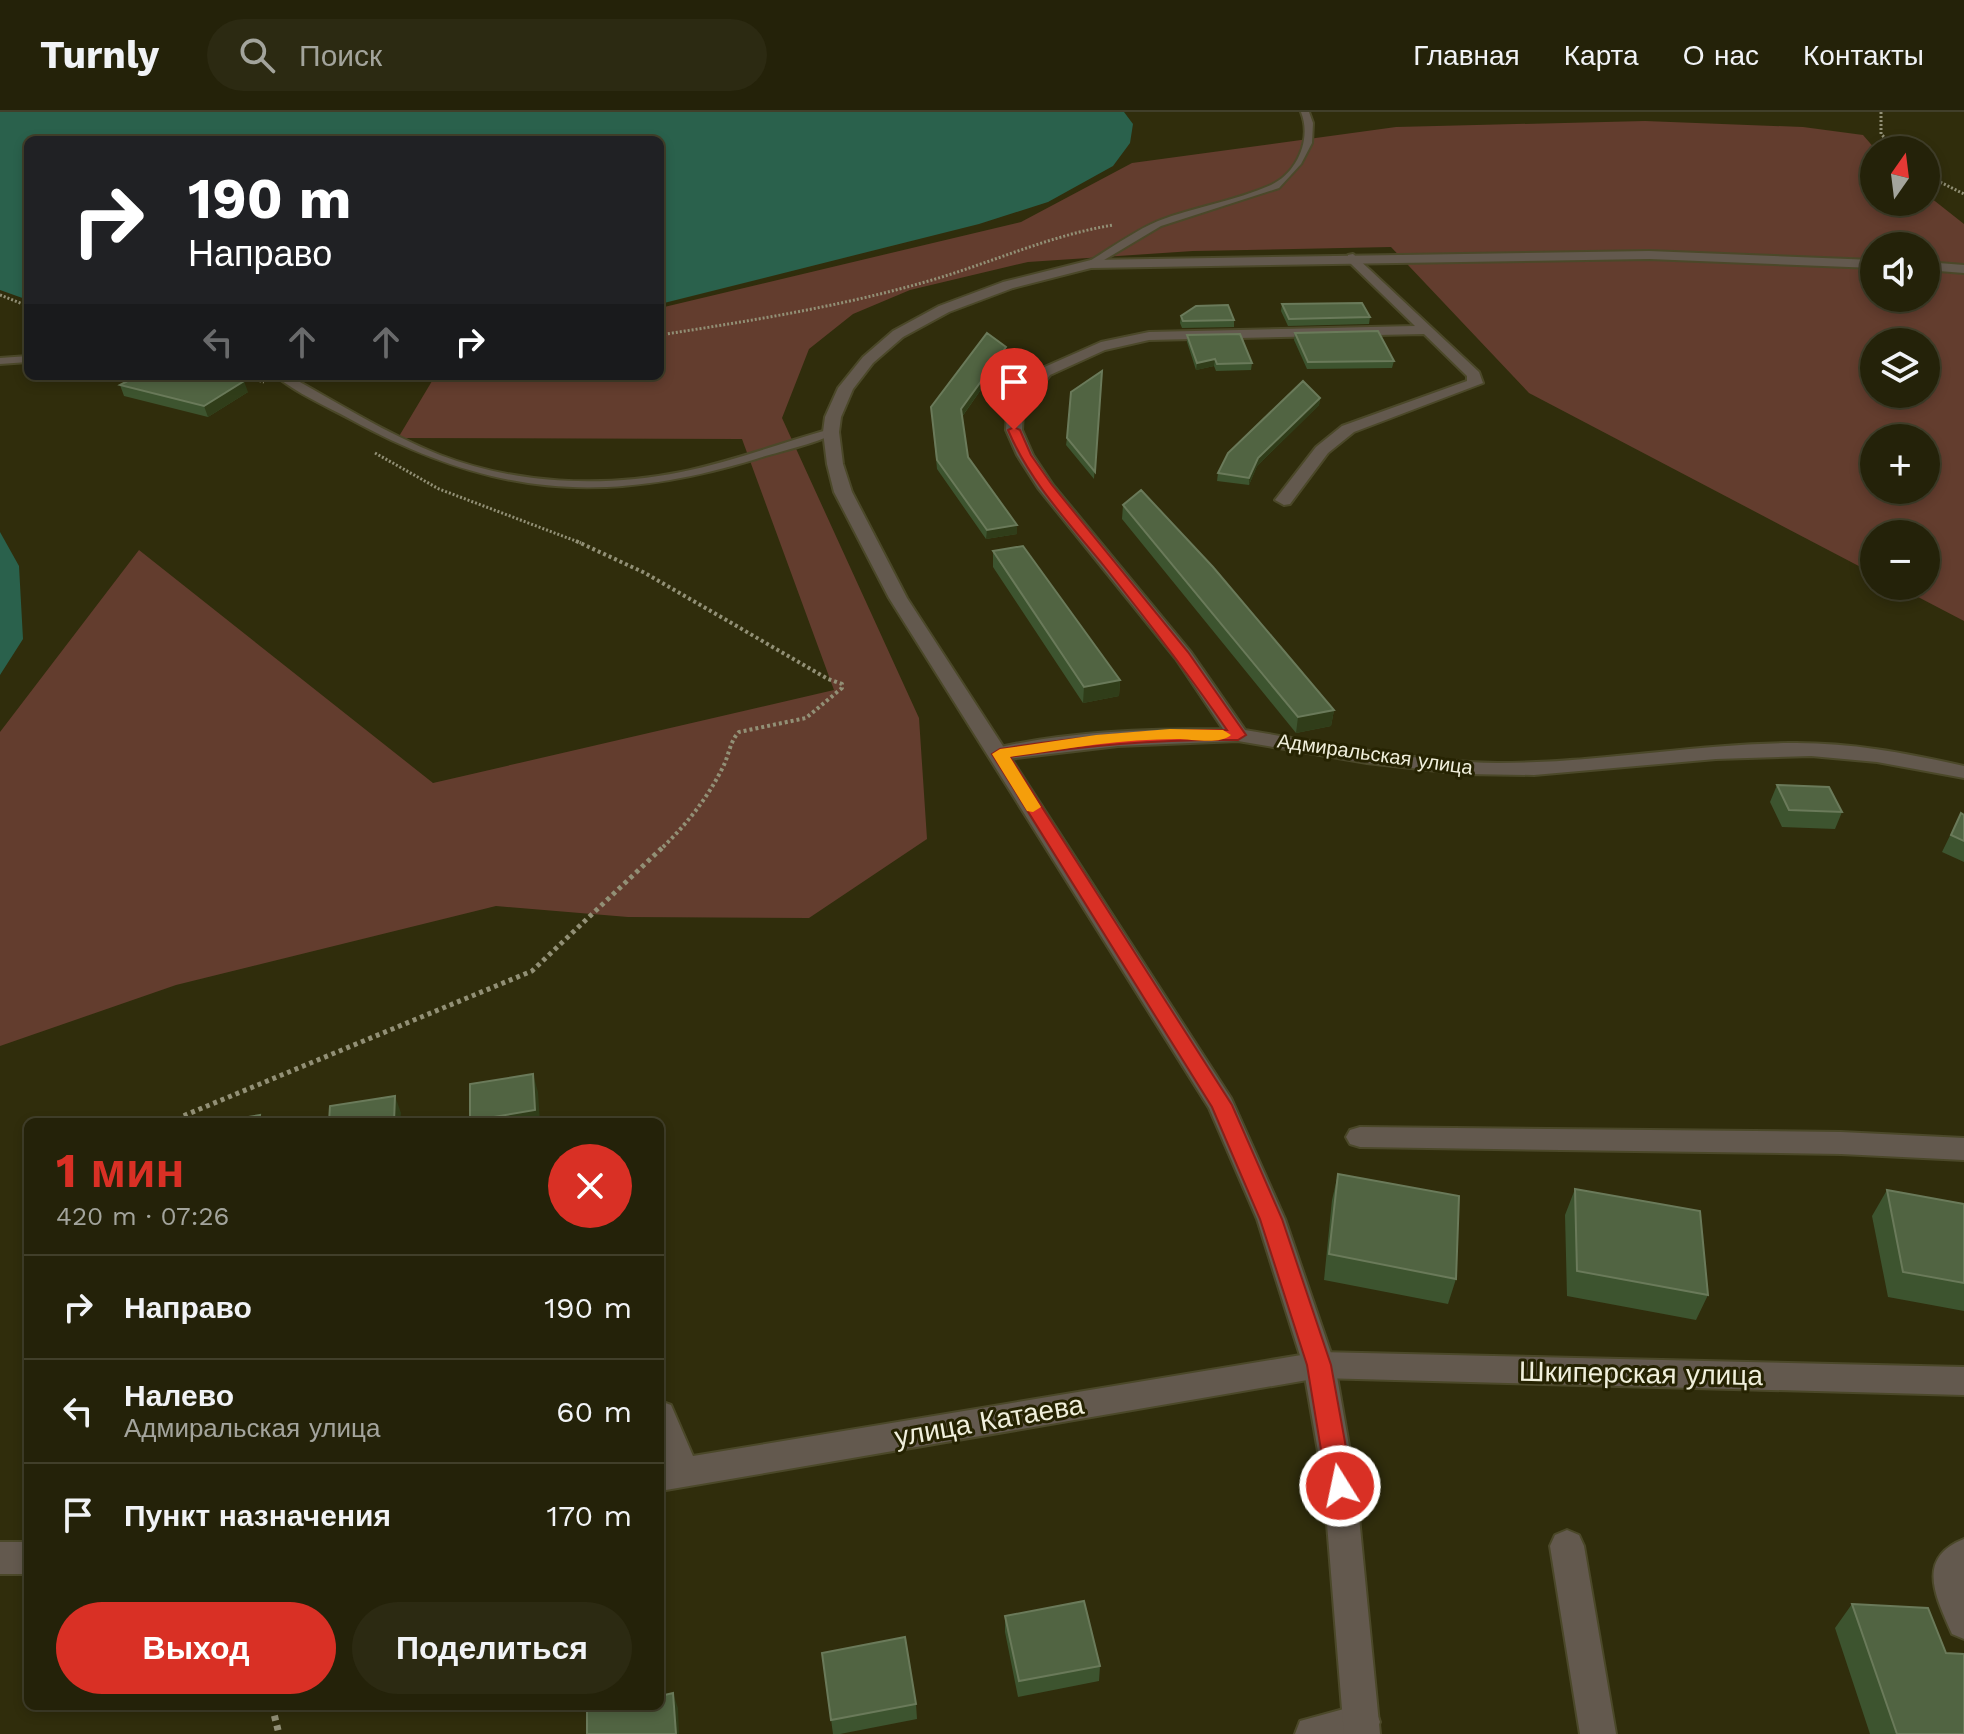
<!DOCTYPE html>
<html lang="ru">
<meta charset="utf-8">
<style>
body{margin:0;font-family:"Work Sans",sans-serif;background:#2c2a12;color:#f1f3f6;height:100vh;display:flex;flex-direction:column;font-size:30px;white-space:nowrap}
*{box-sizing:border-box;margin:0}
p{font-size:26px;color:#a3a49c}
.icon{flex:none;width:44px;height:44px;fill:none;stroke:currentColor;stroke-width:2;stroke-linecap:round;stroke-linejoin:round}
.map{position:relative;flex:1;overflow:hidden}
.side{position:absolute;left:24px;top:1006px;width:640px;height:592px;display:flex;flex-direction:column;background:#242209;border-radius:12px;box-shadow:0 4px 12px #0003,0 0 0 2px #413f2a}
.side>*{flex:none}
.banner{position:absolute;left:24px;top:24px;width:640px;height:244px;border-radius:12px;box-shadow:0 4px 12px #0003,0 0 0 2px #413f2a;background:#202124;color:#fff;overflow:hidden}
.needle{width:52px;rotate:14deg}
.tools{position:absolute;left:1860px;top:24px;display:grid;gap:16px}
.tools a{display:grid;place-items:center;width:80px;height:80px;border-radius:50%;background:#242209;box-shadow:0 4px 12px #0003,0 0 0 2px #413f2a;font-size:40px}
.pin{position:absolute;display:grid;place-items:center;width:68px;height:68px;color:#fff;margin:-82px -34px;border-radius:50% 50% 50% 0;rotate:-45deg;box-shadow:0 0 8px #0007}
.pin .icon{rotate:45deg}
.me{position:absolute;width:88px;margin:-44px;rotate:350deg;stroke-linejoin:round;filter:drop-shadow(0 0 6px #0008)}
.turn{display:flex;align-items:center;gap:28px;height:168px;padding:0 32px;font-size:36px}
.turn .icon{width:104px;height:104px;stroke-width:2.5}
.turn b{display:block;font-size:56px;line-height:68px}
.lanes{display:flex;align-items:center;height:76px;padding:0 32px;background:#0003;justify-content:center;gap:40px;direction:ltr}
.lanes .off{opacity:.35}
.round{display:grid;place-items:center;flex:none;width:84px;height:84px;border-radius:42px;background:#2c2a12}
.summary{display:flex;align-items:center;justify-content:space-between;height:136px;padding:0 32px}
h1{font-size:48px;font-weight:700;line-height:60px;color:#d93025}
.cta{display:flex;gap:16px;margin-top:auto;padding:16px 32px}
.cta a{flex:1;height:92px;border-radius:48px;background:#d93025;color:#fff;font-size:32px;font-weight:700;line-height:92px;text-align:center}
.cta a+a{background:#2c2a12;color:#f1f3f6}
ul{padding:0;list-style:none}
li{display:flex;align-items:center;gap:24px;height:104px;padding:0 32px;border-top:2px solid #413f2a}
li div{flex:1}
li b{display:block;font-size:30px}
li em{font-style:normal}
header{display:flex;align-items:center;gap:48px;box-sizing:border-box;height:112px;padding:0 40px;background:#242209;border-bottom:2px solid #413f2a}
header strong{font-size:38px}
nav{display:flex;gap:44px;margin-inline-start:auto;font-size:28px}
.search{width:560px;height:72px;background:#2c2a12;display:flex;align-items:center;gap:20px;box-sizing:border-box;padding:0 28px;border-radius:44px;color:#a3a49c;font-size:30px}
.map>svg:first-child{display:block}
.green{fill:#633d2e;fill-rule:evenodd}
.water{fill:#2a614c}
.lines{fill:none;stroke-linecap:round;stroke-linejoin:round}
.service-casing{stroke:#4b4829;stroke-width:4}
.minor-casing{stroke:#4b4829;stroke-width:4}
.tertiary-casing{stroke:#4b4829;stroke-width:4}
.path-far3{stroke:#929076;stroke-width:3;stroke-dasharray:2 2;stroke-linecap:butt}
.path-far2{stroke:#929076;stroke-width:4;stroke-dasharray:3 3;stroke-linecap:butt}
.path-far1{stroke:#929076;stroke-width:5;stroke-dasharray:4 4;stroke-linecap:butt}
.path{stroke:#929076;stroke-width:7;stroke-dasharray:5 5;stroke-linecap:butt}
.service{fill:#63594e;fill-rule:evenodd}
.minor{fill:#63594e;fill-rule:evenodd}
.tertiary{fill:#63594e;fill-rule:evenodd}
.wall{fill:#3d542f}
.shaded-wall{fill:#303d19}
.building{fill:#516442;stroke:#6a7a5a;stroke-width:2}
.route{fill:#d93025;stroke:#8d1f18;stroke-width:2}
.slow{fill:#f59e0b}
.labels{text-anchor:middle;stroke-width:6;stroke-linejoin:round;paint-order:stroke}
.far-street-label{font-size:20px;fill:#f0efdc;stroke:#262302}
.near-street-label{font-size:28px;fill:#f0efdc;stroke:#262302}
</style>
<header>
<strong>Turnly</strong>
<div class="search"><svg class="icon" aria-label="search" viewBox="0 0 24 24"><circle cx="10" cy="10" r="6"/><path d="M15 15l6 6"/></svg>Поиск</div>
<nav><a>Главная</a><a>Карта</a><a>О нас</a><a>Контакты</a></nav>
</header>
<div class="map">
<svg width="1964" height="1622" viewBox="0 0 1964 1622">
<rect width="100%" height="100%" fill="#302d0c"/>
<!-- green -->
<path class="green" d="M1645,9L1803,15L1863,23L1876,38L1874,90H1926V82L1964,112V509L1897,474H1926V422H1874V462L1529,281L1391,135L1193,139L1028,150L910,178L853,202L809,237L782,306L919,606L927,727L809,806L628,805L496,794L176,873L0,934V620L139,438L433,671L834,578L742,327L398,326L435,264H660V196L1021,110L1132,51L1396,15ZM1874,134H1926V186H1874ZM1874,230H1926V282H1874ZM1874,326H1926V378H1874Z"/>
<!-- water -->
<path class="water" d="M0,0H1124L1133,12L1130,31L1113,54L1048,90L979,112L660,192V28H28V188L0,178Z
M0,420L19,454L23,527L0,563Z"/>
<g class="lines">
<!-- service casing -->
<g class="service-casing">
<path id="service" d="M1301,0H1309L1313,11L1312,31L1301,52L1279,76L1161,114L1094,154H1088V150C1110,137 1134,119 1158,109C1194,95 1235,89 1271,73C1297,61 1312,27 1301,0Z
M28,244V250L0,252V246Z
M276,264H289C338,291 387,322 440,343C515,372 602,376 681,360C730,350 778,332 827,318L836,320C820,331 777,340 756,347C603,394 490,384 350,307C326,294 296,281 276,264Z"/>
</g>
<!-- minor casing -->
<g class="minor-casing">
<path id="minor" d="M1353,142L1479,260L1483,271L1354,320L1328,341L1290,392L1284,393L1275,388L1316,335L1342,314L1467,269V264L1424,222L1149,228L1105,238L1050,263L1023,299L1022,318L1033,343L1053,373L1190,539L1245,618C1329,632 1413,650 1498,651C1596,651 1692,632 1789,631C1849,630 1906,641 1964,654V666L1877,650L1811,644L1716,647L1534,663L1464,662L1367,651L1238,629L1118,634L1000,648L992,647L989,642L992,637C1066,619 1148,617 1223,617L1176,547L1038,376L1017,343L1006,318L1007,299L1040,257L1101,230L1149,220L1415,214L1348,149V143Z
M1360,1015L1841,1020L1964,1026V1048L1841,1042L1360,1035L1350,1032L1346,1025L1350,1018Z
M1319,1240L1964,1255V1283L1319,1266L660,1379V1289L671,1293L693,1344Z
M1567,1418L1579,1423L1584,1434L1616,1622H1580L1550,1434L1555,1423Z
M1964,1427V1527L1952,1522C1936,1485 1915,1446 1964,1427Z
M0,1430H28V1462H0Z
M1362,1592L1375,1597L1380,1610L1375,1622H1295L1300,1609Z"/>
</g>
<!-- tertiary casing -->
<g class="tertiary-casing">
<path id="tertiary" d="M1649,139L1874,148V156L1649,147L1091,156L1013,176L949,200L903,225L873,251L853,277L841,305L839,320L843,352L852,380L907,486L1231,986L1285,1107L1335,1253L1356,1374L1380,1622H1344L1324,1374L1303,1253L1257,1107L1209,996L889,486L834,380L827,352L823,320L825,305L838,276L863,245L893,219L939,194L1003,170L1091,148Z
M1926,150L1964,153V161L1926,158Z"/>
</g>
<!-- path-far3 -->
<path class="path-far3" d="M1881,0V22L1897,38
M1926,63L1964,82
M0,183L28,194
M660,223C749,209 838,195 925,170C989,152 1047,124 1113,113
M244,264L264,270
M375,341L439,377L581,431"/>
<!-- path-far2 -->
<path class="path-far2" d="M576,429L645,461L828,567L842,572V576L806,606L739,620C730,629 729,643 723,655C707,687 686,713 661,737"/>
<!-- path-far1 -->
<path class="path-far1" d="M179,1010L183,1004L532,859L663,735"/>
<!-- path -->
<path class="path" d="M272,1594L279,1622"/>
<!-- service -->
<use href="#service" class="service"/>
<!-- minor -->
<use href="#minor" class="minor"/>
<!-- tertiary -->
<use href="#tertiary" class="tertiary"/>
</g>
<!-- wall -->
<path class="wall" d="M1282,192L1370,205L1369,212L1288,214L1281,199Z
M1181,204L1234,208V215L1182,216L1180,211Z
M1295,221L1394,249L1392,256L1307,257L1294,228Z
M1187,223L1252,251L1251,258L1216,259L1214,254L1196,258L1187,230Z
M1006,235L1005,243L962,305L968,345L1017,422L986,427L937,357L931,295Z
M1102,259L1094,367L1066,333L1067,326Z
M120,273L248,280L208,305L124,284Z
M1320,286L1319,293L1257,354L1249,373L1217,369L1218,361Z
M1123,393L1334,598L1331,614L1296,621L1122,407Z
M993,439L1120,568L1119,584L1083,591L993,455Z
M1777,673L1842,700L1835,717L1782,715L1770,690Z
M1961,701L1964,703V750L1942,740Z
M1338,1062L1456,1167L1448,1192L1324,1168L1332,1088Z
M1575,1077L1708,1183L1696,1208L1567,1184L1565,1103Z
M1887,1078L1964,1092V1199L1888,1185L1872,1104Z
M1852,1492L1964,1622H1870L1835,1516Z
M1005,1504L1100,1554L1099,1569L1018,1585L1005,1520Z
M822,1541L916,1592L917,1607L840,1622H833Z"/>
<!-- shaded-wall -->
<path class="shaded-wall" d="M1006,235L1005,243L961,306V297Z
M1215,247L1214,254L1196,258L1197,251Z
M244,269L248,280L208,305L204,294Z
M1320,286L1319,293L1257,354L1249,373V366L1258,346Z
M1017,413V422L986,427L987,418Z
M1120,568L1119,584L1083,591L1084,575Z
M1334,598L1331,614L1296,621L1298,605Z
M533,962L538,980L540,1010H471Z
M395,984L401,1001L400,1010H394Z
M673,1581L678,1596L679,1622H676Z"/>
<!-- building -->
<path class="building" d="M1362,191L1370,205L1289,207L1282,192Z
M1228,193L1234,208L1183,209L1181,204L1196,194Z
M1378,219L1394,249L1308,250L1295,221Z
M987,221L1006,235L961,297L968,345L1017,413L987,418L937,348L931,295Z
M1240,222L1252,251L1217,252L1215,247L1197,251L1187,223Z
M1102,259L1095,360L1067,326L1071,280Z
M137,264H213L244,269L204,294L120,273Z
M1303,269L1320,286L1258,346L1249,366L1218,361L1228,341Z
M1141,378L1213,455L1334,598L1298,605L1123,393Z
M1023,434L1120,568L1084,575L993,439Z
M1777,673L1829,675L1842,700L1789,698Z
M1961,701L1964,703V729L1951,723Z
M533,962L535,998L470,1009V972Z
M395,984L394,1010H329L330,994Z
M260,1003L259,1010H217Z
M1338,1062L1459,1084L1456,1167L1329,1142Z
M1575,1077L1700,1099L1708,1183L1577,1159Z
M1887,1078L1964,1092V1171L1903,1160Z
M1084,1489L1100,1554L1019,1569L1005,1504Z
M1852,1492L1928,1496L1946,1541L1964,1542V1622H1897Z
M905,1525L916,1592L831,1608L822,1541Z
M673,1581L676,1622H587V1598L607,1594H660V1584Z"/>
<!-- route -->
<path class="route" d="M1014,315L1020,318L1031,343L1052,373L1188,540L1246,623L1238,628C1161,627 1086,633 1010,645L1232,993L1282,1107L1331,1253L1353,1374L1349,1382L1340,1385L1331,1382L1327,1374L1307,1253L1260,1107L1212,995L992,642L1000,637C1075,625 1150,617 1227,618C1188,561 1147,508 1104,454C1069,411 1030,370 1008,318Z"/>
<!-- slow -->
<path class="slow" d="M1170,617L1223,618L1231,623C1220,633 1192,627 1177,627C1121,627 1065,637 1010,645L1041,695L1033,700L1027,699L992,642L1000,637L1096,623Z"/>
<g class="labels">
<!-- far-street labels -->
<g class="far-street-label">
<text transform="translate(1375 642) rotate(8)" y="7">Адмиральская улица</text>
</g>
<!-- near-street labels -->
<g class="near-street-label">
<text transform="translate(1641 1261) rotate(1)" y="10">Шкиперская улица</text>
<text transform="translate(989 1308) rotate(-10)" y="10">улица Катаева</text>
</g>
</g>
</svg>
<div class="tools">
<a><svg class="needle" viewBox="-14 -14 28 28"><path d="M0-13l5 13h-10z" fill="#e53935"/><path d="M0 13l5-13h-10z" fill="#a3a49c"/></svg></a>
<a><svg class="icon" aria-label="sound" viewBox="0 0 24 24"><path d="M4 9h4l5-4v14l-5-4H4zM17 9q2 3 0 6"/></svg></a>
<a><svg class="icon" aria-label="layers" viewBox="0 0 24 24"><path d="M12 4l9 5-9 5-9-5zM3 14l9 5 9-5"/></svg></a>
<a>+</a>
<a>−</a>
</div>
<div class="pin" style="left:1014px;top:318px;background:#d93025"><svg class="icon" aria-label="arrive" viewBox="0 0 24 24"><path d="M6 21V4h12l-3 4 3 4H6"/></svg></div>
<svg class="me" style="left:1340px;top:1374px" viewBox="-20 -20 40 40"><circle r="17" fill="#d93025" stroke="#fff" stroke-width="3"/><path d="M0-11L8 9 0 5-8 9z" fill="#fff"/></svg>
<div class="banner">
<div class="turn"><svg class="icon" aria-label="right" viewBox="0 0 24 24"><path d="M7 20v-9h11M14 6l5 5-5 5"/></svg><div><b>190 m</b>Направо</div></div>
<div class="lanes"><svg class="icon off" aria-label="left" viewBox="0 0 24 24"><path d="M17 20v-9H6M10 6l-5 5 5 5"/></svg><svg class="icon off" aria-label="ahead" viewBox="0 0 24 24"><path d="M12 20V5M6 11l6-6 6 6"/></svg><svg class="icon off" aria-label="ahead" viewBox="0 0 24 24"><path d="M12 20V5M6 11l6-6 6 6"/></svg><svg class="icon" aria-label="right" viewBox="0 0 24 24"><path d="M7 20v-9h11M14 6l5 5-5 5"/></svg></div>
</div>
<section class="side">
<div class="summary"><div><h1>1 мин</h1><p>420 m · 07:26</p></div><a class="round" style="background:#d93025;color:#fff"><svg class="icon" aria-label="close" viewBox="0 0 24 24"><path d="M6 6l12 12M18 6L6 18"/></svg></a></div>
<ul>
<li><svg class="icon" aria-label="right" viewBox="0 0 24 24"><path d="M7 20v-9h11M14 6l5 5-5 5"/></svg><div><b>Направо</b></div><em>190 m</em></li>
<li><svg class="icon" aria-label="left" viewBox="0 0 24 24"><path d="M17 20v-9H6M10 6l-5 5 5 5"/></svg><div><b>Налево</b><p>Адмиральская улица</p></div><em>60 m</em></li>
<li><svg class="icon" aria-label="arrive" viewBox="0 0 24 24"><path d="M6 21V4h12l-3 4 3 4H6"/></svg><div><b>Пункт назначения</b></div><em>170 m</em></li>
</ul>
<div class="cta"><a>Выход</a><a>Поделиться</a></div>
</section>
</div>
